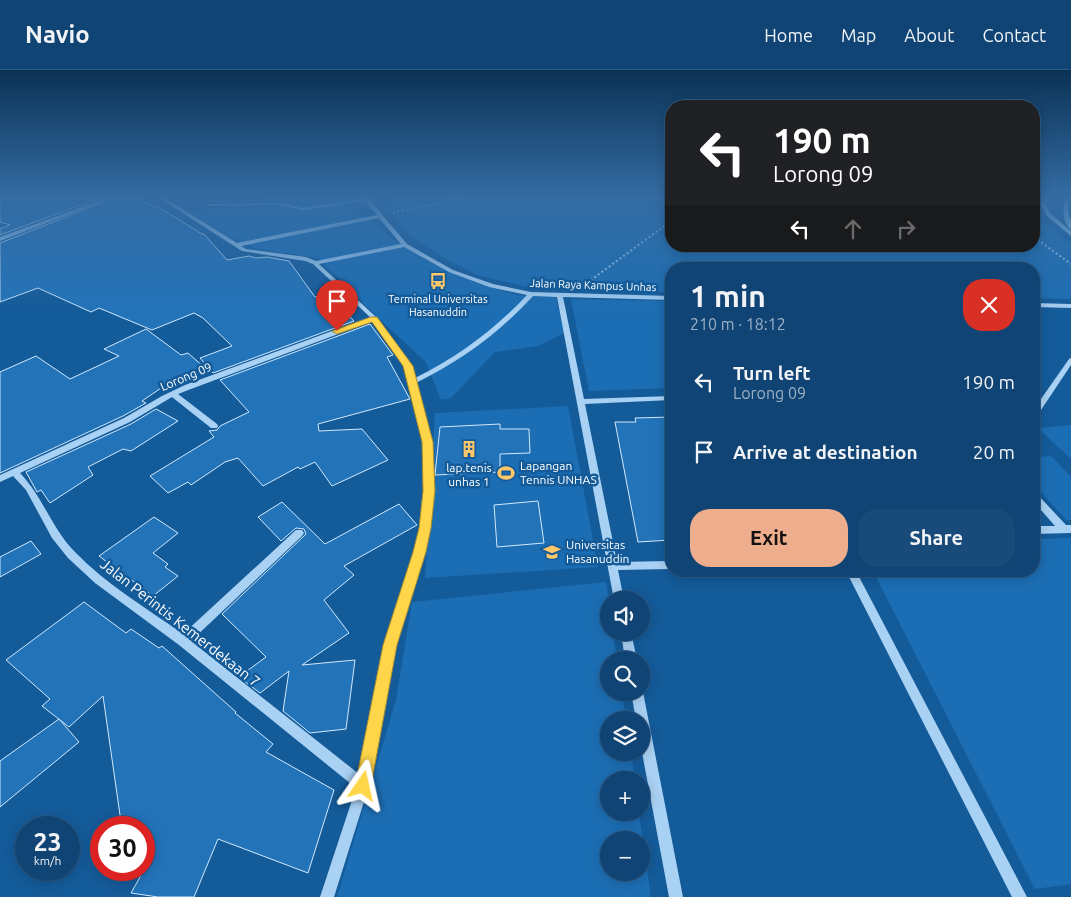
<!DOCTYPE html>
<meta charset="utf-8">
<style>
body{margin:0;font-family:Ubuntu,sans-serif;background:#184b79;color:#f1f3f6;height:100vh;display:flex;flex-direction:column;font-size:19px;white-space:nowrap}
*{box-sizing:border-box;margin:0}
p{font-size:16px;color:#9bb0c5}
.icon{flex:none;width:28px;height:28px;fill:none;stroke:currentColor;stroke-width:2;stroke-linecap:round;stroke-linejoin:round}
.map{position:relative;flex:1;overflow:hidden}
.side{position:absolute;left:665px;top:192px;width:375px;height:315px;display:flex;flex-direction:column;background:#0f4474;border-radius:20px;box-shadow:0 2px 12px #0003,0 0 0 1px #2f5c86}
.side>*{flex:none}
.banner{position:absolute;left:665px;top:30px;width:375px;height:152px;border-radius:20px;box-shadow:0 2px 12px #0003,0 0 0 1px #2f5c86;background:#202124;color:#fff;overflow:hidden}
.fabs{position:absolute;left:600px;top:521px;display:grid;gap:10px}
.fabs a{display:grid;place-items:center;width:50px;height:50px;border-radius:50%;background:#0f4474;box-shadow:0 2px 12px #0003,0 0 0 1px #2f5c86;font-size:25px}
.speed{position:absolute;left:15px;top:746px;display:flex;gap:10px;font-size:25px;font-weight:700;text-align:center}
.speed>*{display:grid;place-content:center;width:65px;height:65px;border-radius:50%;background:#0f4474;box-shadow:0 2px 12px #0003,0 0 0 1px #2f5c86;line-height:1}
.speed small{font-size:12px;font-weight:400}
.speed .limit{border:8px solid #d22;background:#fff;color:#111}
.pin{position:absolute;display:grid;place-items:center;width:42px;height:42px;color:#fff;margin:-51px -21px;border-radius:50% 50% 50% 0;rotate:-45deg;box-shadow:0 0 5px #0007}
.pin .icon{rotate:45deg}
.me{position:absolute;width:55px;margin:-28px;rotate:11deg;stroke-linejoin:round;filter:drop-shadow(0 0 4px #0008)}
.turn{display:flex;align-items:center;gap:18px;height:105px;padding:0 25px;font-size:22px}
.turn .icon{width:65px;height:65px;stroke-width:2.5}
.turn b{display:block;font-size:35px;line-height:42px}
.lanes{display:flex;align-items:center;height:48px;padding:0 25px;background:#0003;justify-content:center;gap:25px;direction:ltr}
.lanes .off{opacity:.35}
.round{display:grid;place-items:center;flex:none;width:52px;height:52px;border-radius:20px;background:#184b79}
.head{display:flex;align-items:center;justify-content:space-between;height:85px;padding:0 25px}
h1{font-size:30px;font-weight:600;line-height:38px}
.button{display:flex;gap:10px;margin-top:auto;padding:10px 25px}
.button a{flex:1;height:58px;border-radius:20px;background:#eead8d;color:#111;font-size:20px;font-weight:600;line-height:58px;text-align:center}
.button a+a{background:#184b79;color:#f1f3f6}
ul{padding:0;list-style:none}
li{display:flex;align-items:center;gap:15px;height:70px;padding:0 25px}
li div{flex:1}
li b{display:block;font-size:19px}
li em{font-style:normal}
header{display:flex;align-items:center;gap:30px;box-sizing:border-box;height:70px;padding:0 25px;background:#0f4474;border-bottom:1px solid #2f5c86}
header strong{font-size:24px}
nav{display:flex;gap:28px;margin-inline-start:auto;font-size:18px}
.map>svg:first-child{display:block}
.green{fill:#1c6eb4;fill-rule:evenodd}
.building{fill:#2373b9;stroke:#d1e9fd}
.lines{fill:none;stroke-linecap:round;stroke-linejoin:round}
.path{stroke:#a9d1f3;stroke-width:2;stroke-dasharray:2 2.5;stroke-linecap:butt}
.minor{fill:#a9d1f3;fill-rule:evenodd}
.route{fill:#ffd54a;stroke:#a68a30}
.labels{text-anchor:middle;stroke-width:5;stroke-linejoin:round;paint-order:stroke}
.far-street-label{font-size:11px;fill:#fff;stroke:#145b9a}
.far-poi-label{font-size:11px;fill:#fff;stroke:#145b9a}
.street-label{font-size:12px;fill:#fff;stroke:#145b9a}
.poi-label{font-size:12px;fill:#fff;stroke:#145b9a;text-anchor:start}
.near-street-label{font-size:15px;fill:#fff;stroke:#145b9a}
</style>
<header>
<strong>Navio</strong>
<nav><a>Home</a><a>Map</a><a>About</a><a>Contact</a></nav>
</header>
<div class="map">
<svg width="1071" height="827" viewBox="0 0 1071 827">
<rect width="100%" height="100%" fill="#145b9a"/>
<!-- green -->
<path class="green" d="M270,128H361L349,130L358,141L403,177L436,195L477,213L517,225L556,227L564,263L539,276L495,282L451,328L441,330L426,292L378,248L318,188L257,179L227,166L188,141L251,134Z
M400,128H671V176H1034V145L1071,173V229L1034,228V199H671V222L535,219L477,205L447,190L409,165L383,133Z
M571,229L671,231V318L589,321Z
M568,336L598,497L425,508L435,343Z
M1071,355V389L1038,358Z
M1051,386L1071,407V450H1066L1034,414V387Z
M1071,468V814L1035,819L873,501H1034V469Z
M606,512L609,530V562L613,563L617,590H609V622L622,623L626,650H609V682L631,683L635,710H609V742L639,743L651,827H337L396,630L412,532ZM609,770H641V802H609Z"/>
<!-- building -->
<path class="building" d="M0,128H100L0,165V159L10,155L0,152Z
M115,128H135L165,141L202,164H204L227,190L249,186L256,188L267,187L289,191L315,227L328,223L354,251L213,303L200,288L232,276L203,248L194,243L152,260L99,238L91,242L38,218L0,232V173Z
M370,254L393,285L387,287L410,329L318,354L319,361L362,359L388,390L332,416L315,392L300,399L298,397L263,416L238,388L225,392L191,415L188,412L168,423L150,406L214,367L209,361L217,360L220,356L249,342L220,310Z
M146,259L181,285L188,283L205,298L167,314L142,331L146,333L123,346L0,403V302L36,286L70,309L119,286L104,279Z
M156,339L178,351L131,381L123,379L88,397L93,405L50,433L41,420L37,422L26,402L131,354Z
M671,347V470L638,472L615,352H636L635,348Z
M500,354V359H529L530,383L500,384V402L435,405L440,357Z
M538,431L544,473L497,477L494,435Z
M282,432L325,474L399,434L417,455L344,496L354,505L324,530L349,563L302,595L355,590L346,659L310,663L283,641L289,601L260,623L244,611L240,606L266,587L222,544L306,464L304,459L296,458L281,471L258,447Z
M154,447L178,463L153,483L168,494L165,497L178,506L153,526L99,486Z
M31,471L41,484L0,507V487Z
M84,532L126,563L131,559L159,578L162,576L236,642L235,643L273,674L266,682L334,720L308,803L218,769L194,827H158L131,823L144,800V753L121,752L103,626L69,657L42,636L50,629L6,590Z
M59,649L79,672L0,737V691Z"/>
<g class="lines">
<!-- path -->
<path class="path" d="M546,128H565
M393,143L463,128
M1034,167L1071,194
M587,213L671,151"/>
<!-- minor -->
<path class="minor" d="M106,128H113L0,171V167Z
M159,128H165L237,173L377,145L365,131L303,140L279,135L210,136H208V134L279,133L303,138L368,128L407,174L453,200L493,214L531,222L671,226V230L563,227L584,329L671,326V330L585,334L617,492L671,491V499L618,500L624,530H614L557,227L533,226C498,264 462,290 416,313L431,372L433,421L430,458L425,482L395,575L369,716L334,827H320L356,718L179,575L95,513L68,488L52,468L26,420L13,406L0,412V405L124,348L162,326L185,315L370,247L313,194L305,191L242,181ZM379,148L401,174L316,191L306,187L246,179L241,176ZM404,177L449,202L489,217L527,225C494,260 458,287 415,308L412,296L376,247L319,194ZM373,251L404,296L423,372L425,421L420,458L415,482L385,575L359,704L191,571L302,466L304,463L302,460H296L183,564C146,538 106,514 75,482C52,459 43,427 20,403L130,352L172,327L211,358H217L218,356L217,354L178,324L191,319Z
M657,128H662L671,135V138Z
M1044,128H1049L1045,134L1051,144L1071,161V166L1047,146L1041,134Z
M1065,128H1069L1068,142L1071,151V160C1062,152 1063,139 1065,128Z
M1034,233L1071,234V238L1034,237Z
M1071,288V295L1037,346H1034V339L1069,289Z
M1034,423L1037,424L1066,455H1071V463L1034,464V456H1055L1034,432Z
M846,501H856L1027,827H1012Z
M621,562H631L637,590H625Z
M641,618L643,622L683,827H669L641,677V650H636L631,622H641Z"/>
</g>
<!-- sky -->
<linearGradient id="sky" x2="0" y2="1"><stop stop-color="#0b3255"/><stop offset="0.52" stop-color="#346ca3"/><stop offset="1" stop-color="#346ca3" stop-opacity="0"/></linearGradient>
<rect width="1071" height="244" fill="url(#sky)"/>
<!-- route -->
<path class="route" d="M371,247H377L413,296L433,372L435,421L431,458L426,482L397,575L371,716L369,722L363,724L357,722L355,716L383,575L413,482L419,458L423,421L422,372L403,296L372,252L337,264L332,261Z"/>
<!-- icons -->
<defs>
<g id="bus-bare" transform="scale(1.35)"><path d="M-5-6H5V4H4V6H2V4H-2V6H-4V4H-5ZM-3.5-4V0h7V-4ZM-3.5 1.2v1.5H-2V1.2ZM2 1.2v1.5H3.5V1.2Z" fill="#ffc76a" stroke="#145b9a" stroke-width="2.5" paint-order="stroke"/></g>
<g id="building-bare" transform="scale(1.35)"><path d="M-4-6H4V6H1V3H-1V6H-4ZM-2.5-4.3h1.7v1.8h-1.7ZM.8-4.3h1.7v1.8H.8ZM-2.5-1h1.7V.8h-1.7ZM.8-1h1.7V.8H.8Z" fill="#ffc76a" stroke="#145b9a" stroke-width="2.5" paint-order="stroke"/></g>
<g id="stadium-bare" transform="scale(1.35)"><path d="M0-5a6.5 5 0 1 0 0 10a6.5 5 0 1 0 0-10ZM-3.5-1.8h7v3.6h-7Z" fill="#ffc76a" stroke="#145b9a" stroke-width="2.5" paint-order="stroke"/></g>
<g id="university-bare" transform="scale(1.35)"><path d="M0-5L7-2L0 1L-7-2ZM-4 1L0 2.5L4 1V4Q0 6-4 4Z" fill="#ffc76a" stroke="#145b9a" stroke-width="2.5" paint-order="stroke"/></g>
</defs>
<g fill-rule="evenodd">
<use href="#bus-bare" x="438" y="211"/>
<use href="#building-bare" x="469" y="379"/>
<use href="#stadium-bare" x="506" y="403"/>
<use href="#university-bare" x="552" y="482"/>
</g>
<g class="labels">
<!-- far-street labels -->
<g class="far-street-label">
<text transform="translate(593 215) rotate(2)" y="4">Jalan Raya Kampus Unhas</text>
</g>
<!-- far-poi labels -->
<g class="far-poi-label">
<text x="438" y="233">Terminal Universitas<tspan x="438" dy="13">Hasanuddin</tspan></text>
</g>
<!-- street labels -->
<g class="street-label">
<text transform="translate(186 307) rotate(-23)" y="4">Lorong 09</text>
</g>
<!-- poi labels -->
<g class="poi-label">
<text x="520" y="400">Lapangan<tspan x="520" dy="14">Tennis UNHAS</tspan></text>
<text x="469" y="402" text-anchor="middle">lap.tenis<tspan x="469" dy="14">unhas 1</tspan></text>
<text x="566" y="479">Universitas<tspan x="566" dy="14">Hasanuddin</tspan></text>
</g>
<!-- near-street labels -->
<g class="near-street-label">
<text transform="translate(180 553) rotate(38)" y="5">Jalan Perintis Kemerdekaan 7</text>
</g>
</g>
</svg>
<div class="fabs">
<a><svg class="icon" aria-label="sound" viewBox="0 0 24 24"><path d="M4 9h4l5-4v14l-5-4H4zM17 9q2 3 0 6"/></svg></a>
<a><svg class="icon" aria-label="search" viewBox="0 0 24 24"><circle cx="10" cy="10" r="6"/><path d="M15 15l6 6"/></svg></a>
<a><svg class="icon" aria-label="layers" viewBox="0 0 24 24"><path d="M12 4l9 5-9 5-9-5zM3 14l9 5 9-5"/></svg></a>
<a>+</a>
<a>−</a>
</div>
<div class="speed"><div>23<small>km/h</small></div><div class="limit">30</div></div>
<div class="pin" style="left:337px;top:261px;background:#d93025"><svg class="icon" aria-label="arrive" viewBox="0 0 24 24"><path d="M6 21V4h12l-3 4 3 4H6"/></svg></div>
<svg class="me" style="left:363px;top:716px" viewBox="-20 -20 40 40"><path d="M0-17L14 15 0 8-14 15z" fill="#ffd54a" stroke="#fff" stroke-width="4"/></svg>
<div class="banner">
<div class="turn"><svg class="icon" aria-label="left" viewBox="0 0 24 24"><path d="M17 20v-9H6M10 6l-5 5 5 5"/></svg><div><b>190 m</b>Lorong 09</div></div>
<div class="lanes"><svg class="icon" aria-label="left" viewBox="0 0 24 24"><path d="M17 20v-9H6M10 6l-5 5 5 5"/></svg><svg class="icon off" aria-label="ahead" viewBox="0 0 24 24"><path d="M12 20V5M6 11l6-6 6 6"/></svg><svg class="icon off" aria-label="right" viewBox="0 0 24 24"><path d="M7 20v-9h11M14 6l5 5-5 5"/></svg></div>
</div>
<section class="side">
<div class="head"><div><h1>1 min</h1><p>210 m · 18:12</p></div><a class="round" style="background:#d93025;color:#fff"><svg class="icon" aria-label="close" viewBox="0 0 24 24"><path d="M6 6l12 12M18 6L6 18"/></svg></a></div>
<ul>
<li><svg class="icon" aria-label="left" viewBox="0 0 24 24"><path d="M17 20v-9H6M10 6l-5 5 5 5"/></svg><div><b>Turn left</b><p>Lorong 09</p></div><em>190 m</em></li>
<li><svg class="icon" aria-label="arrive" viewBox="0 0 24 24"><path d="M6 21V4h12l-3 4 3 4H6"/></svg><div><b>Arrive at destination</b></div><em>20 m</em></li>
</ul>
<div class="button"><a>Exit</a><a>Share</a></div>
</section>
</div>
